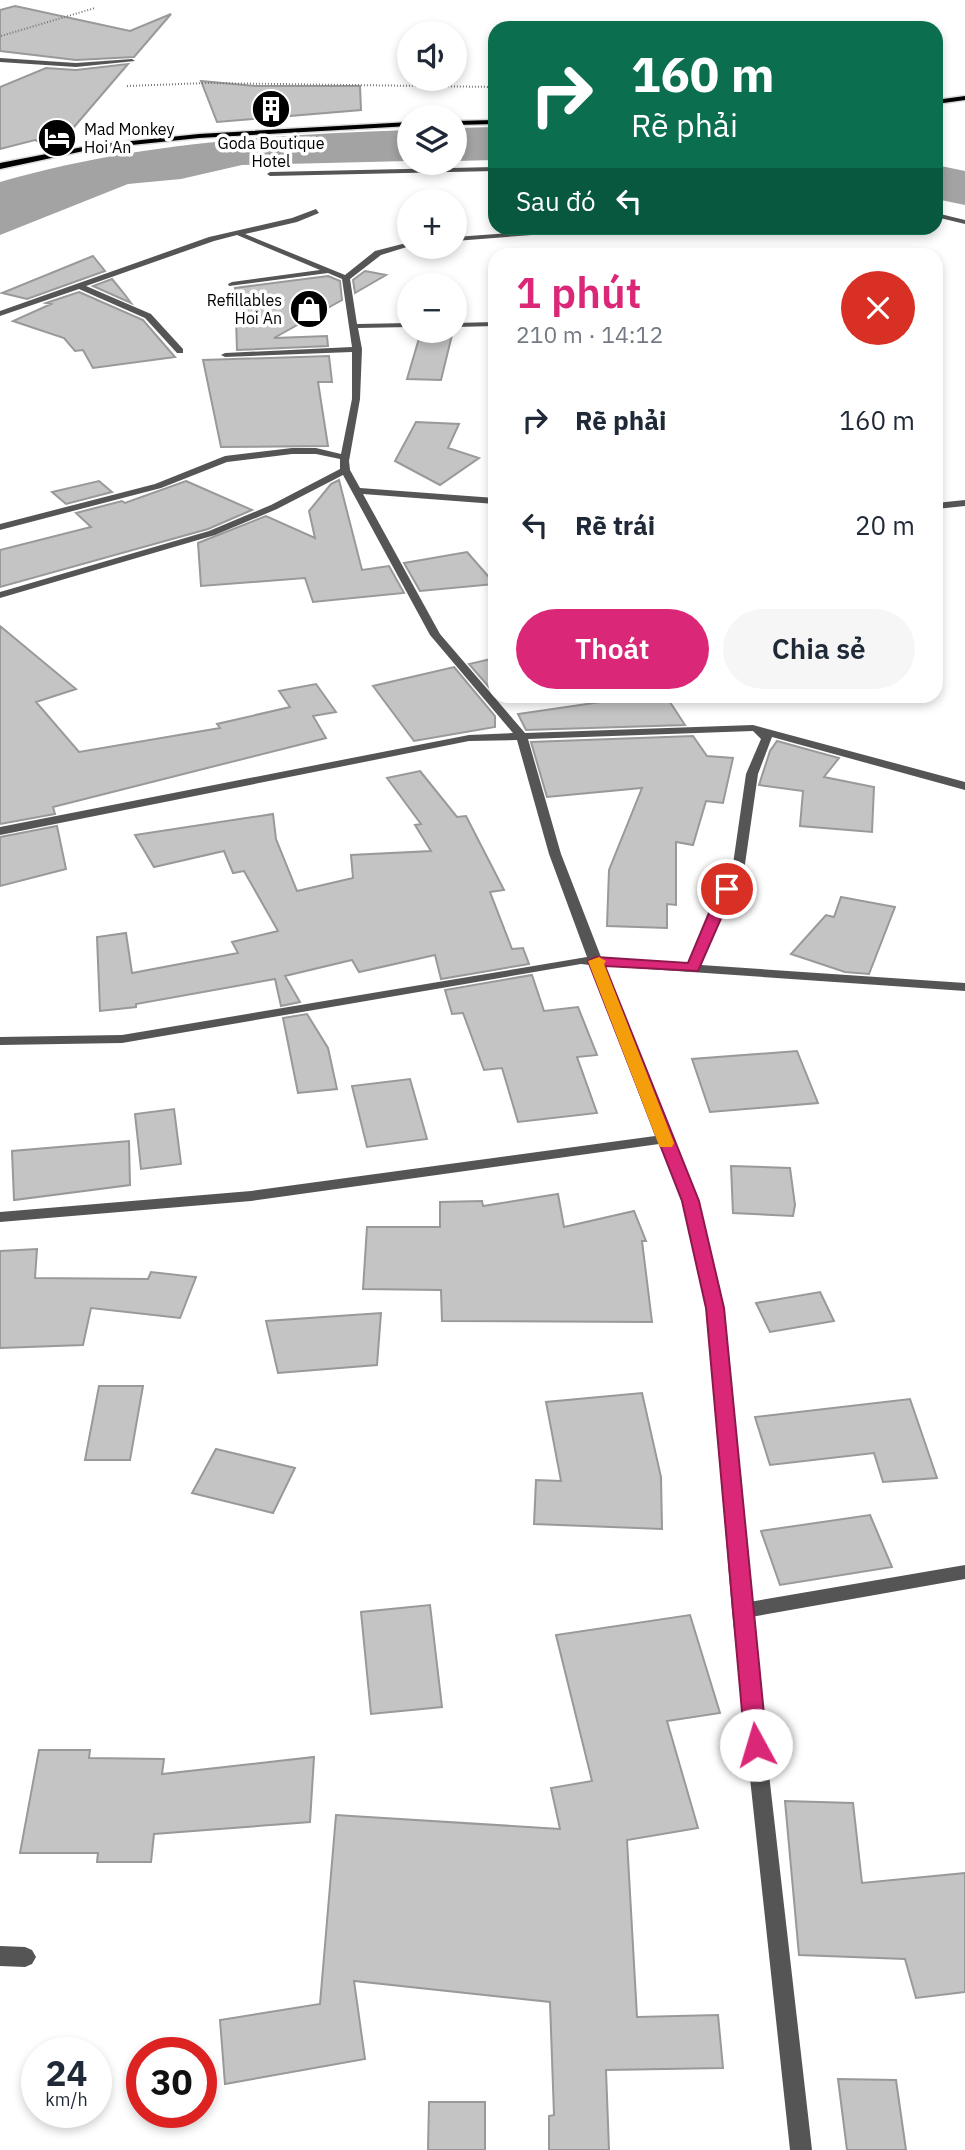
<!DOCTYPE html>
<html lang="vi">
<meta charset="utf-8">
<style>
body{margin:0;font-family:"IBM Plex Sans",sans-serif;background:#f6f6f7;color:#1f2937;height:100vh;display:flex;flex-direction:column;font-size:26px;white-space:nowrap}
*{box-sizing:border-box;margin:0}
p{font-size:23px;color:#747a83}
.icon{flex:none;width:38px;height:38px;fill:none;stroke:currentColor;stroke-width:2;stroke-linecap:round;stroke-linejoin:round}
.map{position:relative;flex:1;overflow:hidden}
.details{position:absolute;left:488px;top:248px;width:455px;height:455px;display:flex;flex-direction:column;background:#fff;border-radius:21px;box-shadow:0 4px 10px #0003}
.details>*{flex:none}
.banner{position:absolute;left:488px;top:21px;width:455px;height:214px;border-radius:21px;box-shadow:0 4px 10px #0003;background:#0b6e4f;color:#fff;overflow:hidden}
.buttons{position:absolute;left:397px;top:21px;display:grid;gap:14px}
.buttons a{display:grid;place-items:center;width:70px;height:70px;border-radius:50%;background:#fff;box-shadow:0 4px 10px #0003;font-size:35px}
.speed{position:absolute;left:21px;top:2037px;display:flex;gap:14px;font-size:35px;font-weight:700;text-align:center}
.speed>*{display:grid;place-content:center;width:91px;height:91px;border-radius:50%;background:#fff;box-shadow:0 4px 10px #0003;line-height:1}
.speed small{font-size:18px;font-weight:400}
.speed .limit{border:10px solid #d22;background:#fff;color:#111}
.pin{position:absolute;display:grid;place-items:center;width:60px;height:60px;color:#fff;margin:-30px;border:4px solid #fff;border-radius:50%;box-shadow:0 2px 7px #0007}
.me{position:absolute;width:77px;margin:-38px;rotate:354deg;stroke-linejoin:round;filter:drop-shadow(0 0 5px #0008)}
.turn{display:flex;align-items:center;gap:24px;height:147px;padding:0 28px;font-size:32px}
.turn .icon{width:91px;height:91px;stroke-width:2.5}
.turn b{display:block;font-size:49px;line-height:60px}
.then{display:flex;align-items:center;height:66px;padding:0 28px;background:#0003;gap:14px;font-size:26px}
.round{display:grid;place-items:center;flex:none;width:74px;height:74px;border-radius:37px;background:#f6f6f7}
.summary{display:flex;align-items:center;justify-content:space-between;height:119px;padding:0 28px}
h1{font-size:42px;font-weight:600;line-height:52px;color:#db2777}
.button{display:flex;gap:14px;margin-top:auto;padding:14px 28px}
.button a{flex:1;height:80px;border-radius:42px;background:#db2777;color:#fff;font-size:28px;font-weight:600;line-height:80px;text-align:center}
.button a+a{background:#f6f6f7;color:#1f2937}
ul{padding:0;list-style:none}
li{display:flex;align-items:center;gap:21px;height:105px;padding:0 28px}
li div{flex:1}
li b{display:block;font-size:26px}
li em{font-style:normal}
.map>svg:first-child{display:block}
.water{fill:#a3a3a3}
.building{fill:#c4c4c4;stroke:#999;stroke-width:2}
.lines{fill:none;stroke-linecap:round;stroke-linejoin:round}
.primary-casing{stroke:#dbdbdb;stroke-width:3}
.path{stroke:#777;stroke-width:2;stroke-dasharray:1 2;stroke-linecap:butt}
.street{fill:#555;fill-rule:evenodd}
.primary{fill:#000;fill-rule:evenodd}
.route{fill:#db2777;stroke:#8e194d;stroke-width:2}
.slow{fill:#f59e0b}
.labels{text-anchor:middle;stroke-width:7;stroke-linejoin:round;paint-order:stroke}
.far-poi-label{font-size:16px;fill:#000;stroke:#fff;text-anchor:start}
</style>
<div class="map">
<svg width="965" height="2150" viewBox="0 0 965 2150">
<rect width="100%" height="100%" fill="#fff"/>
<!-- water -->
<path class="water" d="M495,127V160L455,161V128Z
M409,130V161L242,165L181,179L128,184L0,235V182C134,143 271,135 409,130Z
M936,165L965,171V205L936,199Z"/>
<!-- building -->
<path class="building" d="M15,6L130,31L171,14L134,57L76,60L0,51V10Z
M128,64L62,141L46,145L35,140L0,149V87L46,68L76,70Z
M201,81L255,86H360L361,110L217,122Z
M93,256L105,271L27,299L2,293Z
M365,271L386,275L355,293L353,280Z
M328,276L340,281L342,300L274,338L327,336L328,346L237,350L235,288Z
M112,279L122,291L131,303L93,286Z
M79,292L143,320L175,357L93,368L83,350L75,351L64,338L13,321L51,304L46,303Z
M420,335H452L441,380L407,379Z
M329,356L332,382H318L328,446L221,447L203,360Z
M416,422L459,424L448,448L479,458L440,485L395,461Z
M339,480L362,570L389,566L404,593L313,602L305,578L201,586L198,543L266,516L315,538L309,511L331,484Z
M99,481L112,492L66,504L52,492Z
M186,481L252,510L208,529L0,587V550L91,527L76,513L122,501L125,503Z
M467,552L495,584L420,591L404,563Z
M0,626L76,689L36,702L79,752L220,728L217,724L290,707L279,691L316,684L336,712L313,716L326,738L53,807L55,814L0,824Z
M495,658V694L469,664Z
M454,667L495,716V727L414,741L373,686Z
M642,696H666L685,725L526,730L518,714Z
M693,736L707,756L733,758L723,803L706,801L693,845L676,842V905L667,904V928L607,926L609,870L642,788L547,797L531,742Z
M777,741L839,758L824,777L874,787L872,832L800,826L803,791L759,785L770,751Z
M420,771L457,817L466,816L504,890L490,892L512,949L523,948L529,964L441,979L435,955L359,972L352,960L285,976L300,1002L281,1006L275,979L136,1004V1007L100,1011L97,937L126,933L132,973L238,953L232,942L278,931L244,871L233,873L224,851L154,867L135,835L273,814L276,839L297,891L353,878L351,855L431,851L415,825L421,824L387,778Z
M57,826L66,869L0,886V837Z
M841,897L895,907L869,974L845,972L791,954L826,915L834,917Z
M532,975L544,1011L578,1007L597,1055L577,1057L597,1113L518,1122L502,1068L484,1070L463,1013L452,1014L445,990Z
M307,1014L328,1048L337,1089L298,1093L283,1018Z
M797,1051L818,1103L710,1112L692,1059Z
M410,1079L427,1139L367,1147L352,1086Z
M174,1109L181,1164L141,1169L135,1114Z
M129,1141L130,1185L14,1200L12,1151Z
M731,1166L790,1168L795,1205L793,1216L733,1213Z
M558,1194L564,1227L634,1211L646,1241H642L652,1322L442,1321L441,1290L363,1289L367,1227H440V1202L482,1201L483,1206Z
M37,1249L35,1278L148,1279L151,1272L196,1277L180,1318L91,1308L83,1345L0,1348V1251Z
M820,1292L834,1321L770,1332L756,1303Z
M381,1313L377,1365L278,1373L266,1321Z
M99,1386H143L130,1460H85Z
M642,1393L661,1477L662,1529L534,1524L536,1480L561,1481L546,1402Z
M910,1399L937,1478L883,1482L874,1453L770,1465L755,1417Z
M216,1449L295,1468L273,1513L192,1493Z
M870,1515L892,1567L780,1585L761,1531Z
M430,1605L442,1707L371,1714L361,1612Z
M690,1615L720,1713L667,1721L698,1828L627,1840L637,2017L718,2015L723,2068L606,2070L609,2150H549V2116L554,2115L550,2002L354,1981L365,2059L225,2084L220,2020L320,2004L336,1815L560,1829L551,1788L592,1781L556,1635Z
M39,1750H90L89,1758L164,1759L162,1774L314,1757L310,1822L154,1834L151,1862H97L98,1853H20Z
M785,1801L853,1803L862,1883L965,1873V1992L916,1998L905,1959L799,1955Z
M838,2079L896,2080L906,2150H847Z
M429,2102H485V2150H428Z"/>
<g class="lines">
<!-- primary casing -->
<g class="primary-casing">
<path id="primary" d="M965,96V100L936,104V100Z
M495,120V124L455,125V121Z
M410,122V126L199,138L93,149L0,169V163L93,145L199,134Z"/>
</g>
<!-- path -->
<path class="path" d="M1,36L95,8
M127,86L207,83L495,87"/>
<!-- street -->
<path class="street" d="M0,58L76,63L132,59L135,61L76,67L0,62Z
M495,167V171L270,176L267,174L270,172Z
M316,209L319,213L297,222L245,234L345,275L375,251L410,242V246L381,255L350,279L357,324L410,323V327L358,328L362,349L360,399L349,461L350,470L360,488L495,498V504L363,494L440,634L525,733L753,725L965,782V790L772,737L758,774L745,864L701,965L965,983V991L604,966L665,1126L699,1201L723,1308L749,1602L965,1565V1579L751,1617L812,2150H790L732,1611L707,1308L683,1201L659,1144L251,1201L0,1222V1212L251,1191L655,1136L590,965L581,964L122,1043L0,1045V1037L122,1035L587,957L549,854L517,740L469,741L0,835V827L469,735L513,733L430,635L343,475L277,509L215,535L0,598V592L209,531L271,505L340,469V459L316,454H292L227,462L161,488L0,530V524L155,484L225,456L292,448H316L341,454L352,399V352L225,357L221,355L225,353L352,347L342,279L328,273L229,286L228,284L232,282L320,270L237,235L214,241L86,286L151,314L183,349V353H177L145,318L79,289L0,316V311L209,237L292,218ZM753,731L761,739L746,774L733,864L688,964L601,957L561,854L528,739Z
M936,213L965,220V224L936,217Z
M535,231L532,235L455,241V237Z
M495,322V326L455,327V323Z
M965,500V506L936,509V503Z
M0,1946L25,1947L32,1950L36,1957L32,1964L25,1967L0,1966Z"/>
<!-- primary -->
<use href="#primary" class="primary"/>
</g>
<!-- route -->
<path class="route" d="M727,885L734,889L698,971L605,966L699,1201L724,1308L767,1745L764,1752L756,1755L748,1752L745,1745L706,1308L682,1201L588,961L596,957L688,963L719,889Z"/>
<!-- slow -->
<path class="slow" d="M599,957L606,961L604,964L674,1143L672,1147H660L658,1143L588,961Z"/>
<!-- icons -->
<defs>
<g id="building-disc" transform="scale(2.0125)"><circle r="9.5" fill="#000" stroke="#fff"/><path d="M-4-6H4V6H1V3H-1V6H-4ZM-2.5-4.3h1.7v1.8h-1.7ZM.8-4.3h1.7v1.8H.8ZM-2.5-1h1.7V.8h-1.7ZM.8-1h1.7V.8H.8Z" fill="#fff"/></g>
<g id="hotel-disc" transform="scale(2.0125)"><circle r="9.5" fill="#000" stroke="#fff"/><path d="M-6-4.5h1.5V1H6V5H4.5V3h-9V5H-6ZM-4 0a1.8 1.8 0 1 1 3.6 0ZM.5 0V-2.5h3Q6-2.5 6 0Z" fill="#fff"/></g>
<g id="shop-disc" transform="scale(2.0125)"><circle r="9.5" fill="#000" stroke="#fff"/><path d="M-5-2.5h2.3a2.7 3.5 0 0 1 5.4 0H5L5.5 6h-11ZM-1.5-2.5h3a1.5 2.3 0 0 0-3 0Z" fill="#fff"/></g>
</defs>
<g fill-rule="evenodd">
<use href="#building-disc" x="271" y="109"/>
<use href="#hotel-disc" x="57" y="138"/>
<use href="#shop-disc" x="309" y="309"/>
</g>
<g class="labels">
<!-- far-poi labels -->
<g class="far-poi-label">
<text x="84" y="135">Mad Monkey<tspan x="84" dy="18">Hoi An</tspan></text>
<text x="271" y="149" text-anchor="middle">Goda Boutique<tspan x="271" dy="18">Hotel</tspan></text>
<text x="282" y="306" text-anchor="end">Refillables<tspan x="282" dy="18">Hoi An</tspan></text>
</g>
</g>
</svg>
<div class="buttons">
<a><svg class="icon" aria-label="sound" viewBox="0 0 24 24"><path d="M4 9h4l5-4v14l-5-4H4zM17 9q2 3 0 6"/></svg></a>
<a><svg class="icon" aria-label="layers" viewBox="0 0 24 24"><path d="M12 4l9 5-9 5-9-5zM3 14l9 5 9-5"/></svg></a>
<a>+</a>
<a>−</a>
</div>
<div class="speed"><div>24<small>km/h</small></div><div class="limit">30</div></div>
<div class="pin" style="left:727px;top:889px;background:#d93025"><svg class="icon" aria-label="arrive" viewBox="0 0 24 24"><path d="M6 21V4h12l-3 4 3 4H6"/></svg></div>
<svg class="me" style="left:756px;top:1745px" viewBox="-20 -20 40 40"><circle r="19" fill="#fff"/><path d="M0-13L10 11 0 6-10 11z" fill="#db2777"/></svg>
<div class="banner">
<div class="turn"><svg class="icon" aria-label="right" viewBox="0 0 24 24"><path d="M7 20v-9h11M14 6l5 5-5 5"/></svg><div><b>160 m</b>Rẽ phải</div></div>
<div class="then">Sau đó<svg class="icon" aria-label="left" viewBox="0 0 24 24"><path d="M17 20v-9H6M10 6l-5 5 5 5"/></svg></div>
</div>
<section class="details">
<div class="summary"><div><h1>1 phút</h1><p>210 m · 14:12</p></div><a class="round" style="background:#d93025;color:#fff"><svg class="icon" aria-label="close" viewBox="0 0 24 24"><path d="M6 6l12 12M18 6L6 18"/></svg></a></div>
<ul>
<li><svg class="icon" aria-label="right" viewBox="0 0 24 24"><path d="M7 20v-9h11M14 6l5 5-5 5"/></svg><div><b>Rẽ phải</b></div><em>160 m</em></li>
<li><svg class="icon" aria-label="left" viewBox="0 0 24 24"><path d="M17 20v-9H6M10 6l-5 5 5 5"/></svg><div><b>Rẽ trái</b></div><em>20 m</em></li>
</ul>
<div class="button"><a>Thoát</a><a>Chia sẻ</a></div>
</section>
</div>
